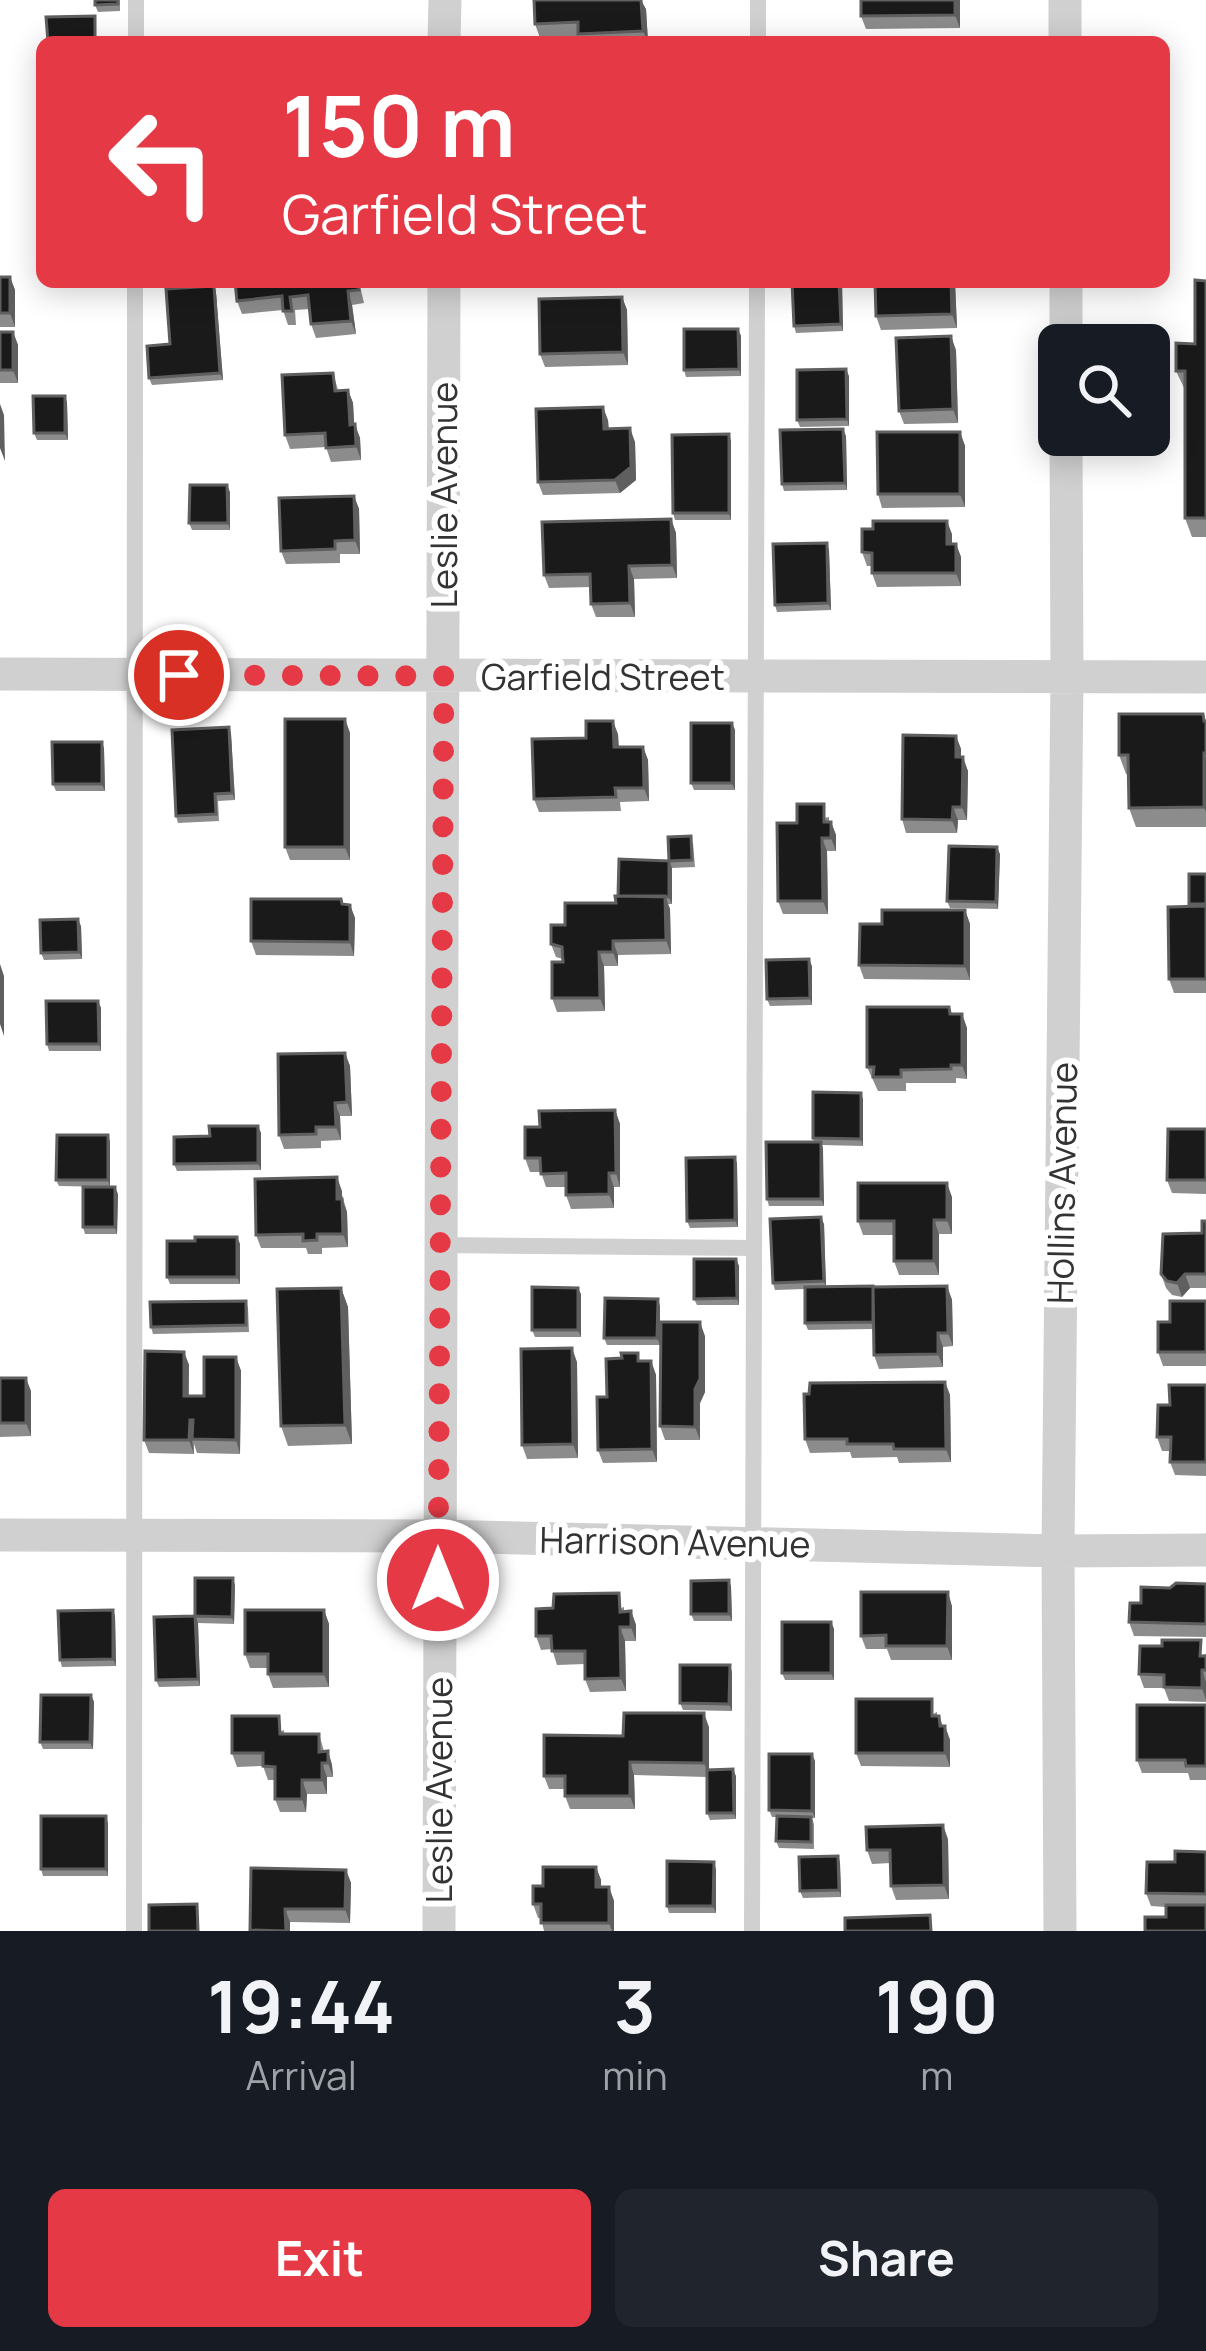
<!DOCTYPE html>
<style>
body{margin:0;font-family:Manrope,sans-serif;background:#20242c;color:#f1f3f6;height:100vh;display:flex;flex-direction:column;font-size:45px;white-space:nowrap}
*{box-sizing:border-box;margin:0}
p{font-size:39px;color:#9ea1a6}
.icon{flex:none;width:66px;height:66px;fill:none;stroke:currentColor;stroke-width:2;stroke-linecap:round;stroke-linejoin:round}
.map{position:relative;height:1931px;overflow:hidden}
.panel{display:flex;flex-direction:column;background:#171b24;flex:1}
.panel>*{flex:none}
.banner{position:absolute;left:36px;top:36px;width:1134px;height:252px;border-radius:18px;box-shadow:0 6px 30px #0003;background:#e63946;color:#fff;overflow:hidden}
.buttons{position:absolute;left:1038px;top:324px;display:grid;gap:24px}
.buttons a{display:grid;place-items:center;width:132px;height:132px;border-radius:18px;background:#171b24;box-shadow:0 6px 30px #0003;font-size:60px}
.pin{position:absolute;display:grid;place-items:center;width:102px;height:102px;color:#fff;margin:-51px;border:6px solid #fff;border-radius:50%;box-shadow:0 3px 12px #0007}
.me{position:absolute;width:132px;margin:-66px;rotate:0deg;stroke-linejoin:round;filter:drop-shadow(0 0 9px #0008)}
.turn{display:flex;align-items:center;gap:42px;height:252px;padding:0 48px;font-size:54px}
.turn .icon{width:156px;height:156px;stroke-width:2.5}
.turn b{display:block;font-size:84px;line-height:102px}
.eta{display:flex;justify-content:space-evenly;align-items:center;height:204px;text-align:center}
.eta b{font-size:72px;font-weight:700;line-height:84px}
.button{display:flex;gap:24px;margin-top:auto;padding:24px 48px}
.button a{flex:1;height:138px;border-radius:18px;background:#e63946;color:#fff;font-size:48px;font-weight:700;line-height:138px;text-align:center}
.button a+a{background:#20242c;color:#f1f3f6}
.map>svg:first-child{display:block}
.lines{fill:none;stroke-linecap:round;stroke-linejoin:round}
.service{stroke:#d0d0d0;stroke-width:16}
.minor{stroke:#d0d0d0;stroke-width:33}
.wall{fill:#8c8c8c}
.shaded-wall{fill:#5f5f5f}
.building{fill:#1a1a1a;stroke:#5f5f5f;stroke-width:3}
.route{stroke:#e63946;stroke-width:21;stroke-dasharray:0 37.8}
.labels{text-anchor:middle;stroke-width:12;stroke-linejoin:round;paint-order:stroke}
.street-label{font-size:36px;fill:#333;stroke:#fff}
</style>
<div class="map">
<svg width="1206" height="1931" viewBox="0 0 1206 1931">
<rect width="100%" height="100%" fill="#fff"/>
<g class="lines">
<!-- service -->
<path class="service" d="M136,42V0
M758,42V0
M440,1245L753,1248
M134,1931L135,282
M752,1931L757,282"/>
<!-- minor -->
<path class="minor" d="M1065,0V42
M444,42L445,0
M1066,282V345
M0,674L1206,677
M0,1535L438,1536L1058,1551L1206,1550
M439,1931L444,282
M1060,1931L1058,1551L1067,677L1066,435"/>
</g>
<!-- wall -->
<path class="wall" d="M120,0V11L98,12L95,5Z
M960,0V28L866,29L861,16Z
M646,9L648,42H581L579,36L540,38L535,24Z
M0,277H10L15,290V327H0Z
M1206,281V537H1192L1185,518V390L1176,371L1195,344Z
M235,282H359L364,303L352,305L356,334L316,338L311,324L310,309L295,310L296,325H288L283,310L242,314L237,301Z
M842,282L843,331L796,333L794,326Z
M955,282L957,328L881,330L876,316Z
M214,286L216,293L223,380L152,385L149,378L170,344Z
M622,297L627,310L628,365L545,367L540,354Z
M738,329L741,336V376L686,377L684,370Z
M0,332H13L18,345V383H0Z
M956,350L958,423L904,424L899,411Z
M333,373L338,390H348L353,403L354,424L360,438L361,460L331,462L326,447L290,449L285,435Z
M849,376V426L800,427L797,420Z
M65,396L67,403L68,440H37L34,433Z
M608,420L609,429L635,442L636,480L620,493L543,495L538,482Z
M960,432L965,446V507L882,508L878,494Z
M846,436L847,490L784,491L782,484Z
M731,441V520H675L673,513Z
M230,492V530H192L189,523Z
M354,496L359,509L360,554H340V563L286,564L281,551Z
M671,519L676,533L677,578L634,579L635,617H596L591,604V587L549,588L544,575Z
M952,534V544H956L961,557V586L877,587L872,573V566H867L862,552Z
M829,550L831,610L777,612L775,605Z
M345,719L350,733V860H290L285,847Z
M1206,721V827H1136L1129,808L1128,774H1126L1119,755Z
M732,723L735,730V790H694L691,783Z
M229,727L231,734L235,800L218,801L219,821L178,823L176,816Z
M618,734L619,747H643L648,760L649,801L620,802L621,811L539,812L534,799L586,738Z
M956,736L961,749V757L968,771L967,820H958L957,833H906L902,819Z
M102,742L104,749L105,791H56L53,784Z
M829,817V822H831L836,835V851H827L828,914H783L778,901L797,823Z
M693,843L695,867L672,868V904H668L670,909L671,954L618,955V966H604L605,1011L557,1012L552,998L563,959L556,957L551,944L565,925L616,903L618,896Z
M1000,854L998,909L950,908L947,901Z
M1206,874V993H1174L1169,979L1190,907L1189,904Z
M341,899L343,904L350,905L355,918L354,956L256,955L251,941Z
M965,910L970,924V980L864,979L859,965L882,924Z
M81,926L82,959L44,960L41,953Z
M812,966V1005L770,1006L767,999Z
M98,1001L101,1008V1051H49L47,1044Z
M949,1007L952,1014H962L967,1028V1079L956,1078V1083H906V1091H878L867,1067Z
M345,1053L350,1066L352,1116H340L341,1140L321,1141V1148L284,1149L279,1135Z
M863,1099V1146L822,1145L824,1206H769L767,1199L814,1142L813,1138Z
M615,1110L620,1124V1187H614V1208L571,1209L566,1195V1187H546L541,1172H530L525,1158L540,1127Z
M258,1126L261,1133V1170L177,1171L174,1164Z
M1206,1129V1194L1172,1193L1167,1180Z
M108,1135L110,1142V1187L59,1186L56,1180Z
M735,1157L737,1164L738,1227L690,1228L687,1221Z
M337,1177L347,1212L348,1247L322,1248V1254H308L306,1248H261L256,1235Z
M118,1194L117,1234H85L83,1227Z
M952,1197V1234H939V1275H899L894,1261V1235H863L858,1221Z
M1206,1221V1288H1190L1182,1297L1172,1295L1166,1288L1161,1274L1202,1233Z
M824,1224L826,1287L947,1286L952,1300L953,1346L943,1347V1367L879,1369L874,1355L873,1329L808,1330L805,1323V1289L775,1290L773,1283Z
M237,1237L240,1244V1284H170L167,1277L195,1241Z
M736,1259L739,1266V1305H697L694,1299Z
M341,1288L348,1307L352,1444L288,1446L281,1426Z
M581,1294V1337H535L532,1330Z
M246,1301L248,1308L249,1332L153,1334L151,1327Z
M1206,1301V1366H1163L1158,1352L1170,1322Z
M660,1306V1345H607L604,1338Z
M705,1336V1392L700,1403V1440H665L660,1426Z
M184,1352L189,1365V1396H204L236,1357L241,1371L240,1454L197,1453L194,1444V1454L149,1453L144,1440Z
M641,1361H651L656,1375L657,1462L603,1463L598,1450L607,1397Z
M577,1362L578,1458L527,1459L522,1445Z
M0,1378L31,1391V1436L0,1437Z
M945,1382L950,1395L951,1462L899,1463L897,1457L852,1458L850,1452L810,1453L805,1439Z
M1206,1385V1476L1175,1475L1170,1462L1171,1451H1162L1157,1437L1170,1405Z
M729,1580L731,1587L732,1621H694L691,1614Z
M1206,1584V1637L1134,1636L1129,1622L1141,1603L1170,1588Z
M235,1585L234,1624L198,1623L200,1686L159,1687L156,1680L195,1616Z
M952,1606V1660H891L887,1649H866L861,1636Z
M624,1607V1612L631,1611L636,1625V1641H625L626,1691L590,1692L585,1679V1664L557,1665L552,1649L541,1650L536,1636Z
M324,1610L329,1624V1687L273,1688L268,1674V1668H250L245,1654Z
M115,1616L116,1666L62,1667L60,1660Z
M831,1622L834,1629V1680H785L782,1673Z
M1206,1654V1702L1169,1701L1164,1688H1144L1139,1674Z
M732,1672V1711L683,1710L680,1703Z
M91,1695L94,1702L93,1749H43L40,1742Z
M1206,1705V1780H1190L1188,1773H1142L1137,1760Z
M937,1712V1716H939L943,1726H945L950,1740V1767L861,1766L856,1753Z
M709,1727V1770L736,1776V1819L710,1820L707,1813V1777L634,1775L635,1809H570L565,1796V1789H549L544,1776L623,1736Z
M284,1730V1734H319L324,1751H328L332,1765L333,1777H327V1794H307L306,1812H280L275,1799V1780H268L263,1766L237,1767L232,1753Z
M815,1761V1818H812L814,1824V1849L779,1848L776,1841L777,1817H772L769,1810Z
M108,1823V1876H43L41,1869Z
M948,1839L949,1899L896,1900L891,1886V1863L872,1864L867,1850Z
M1206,1852V1931L1166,1917V1907L1151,1906L1146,1893L1175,1862Z
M840,1863L841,1897L803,1898L800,1891Z
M596,1867L601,1880V1887H609L614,1901V1931H544L541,1918H538L533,1904L543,1886Z
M716,1869V1913H669L667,1906Z
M346,1870L351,1883L350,1923L290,1922V1931H250Z"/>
<!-- shaded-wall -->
<path class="shaded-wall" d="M641,0L646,9L648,42L643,31Z
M955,0H960V28L955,15Z
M10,277L15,290V327L10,313Z
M839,282H842L843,331L841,324Z
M951,282H955L957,328L952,314Z
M214,286L216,293L223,380L220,373Z
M348,291L352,305L356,334L351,321Z
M622,297L627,310L628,365L623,352Z
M738,329L741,336V376L739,369Z
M13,332L18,345V383L13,370Z
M951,336L956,350L958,423L953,409Z
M846,369L849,376V426L847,419Z
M348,390L353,403L355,438L350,425Z
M65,396L67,403L68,440L65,433Z
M0,404L4,415L5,461L0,448Z
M603,407L608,420L609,443L604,429Z
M355,424L360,438L361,460L356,446Z
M630,428L635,442L636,480L620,493L615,480Z
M843,429L846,436L847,490L845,483Z
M960,432L965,446V507L960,494Z
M729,434L731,441V520L729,513Z
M227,485L230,492V530L228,523Z
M354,496L359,509L360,554L355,540Z
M671,519L676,533L677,578L672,565Z
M947,521L952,534V557L947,544Z
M827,543L829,550L831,610L828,603Z
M956,544L961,557V586L956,573Z
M629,566L634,579L635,617L630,603Z
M345,719L350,733V860L345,847Z
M613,721L618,734L619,761L614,747Z
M732,723L735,730V790L732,783Z
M229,727L231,734L235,800L232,793Z
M956,736L961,749V771L956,757Z
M102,742L104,749L105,791L102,784Z
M643,747L648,760L649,801L644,788Z
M1204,753L1206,759V812L1204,807Z
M963,757L968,771L967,820L962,807Z
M953,807L958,820L957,833L952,820Z
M831,822L836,835V851L831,838Z
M822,838L827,851L828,914L823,901Z
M997,847L1000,854L998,909L996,902Z
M669,861L672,868V904L669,897Z
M665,896L670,909L671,954L666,940Z
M350,905L355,918L354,956L350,942Z
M965,910L970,924V980L965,966Z
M78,919L81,926L82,959L79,952Z
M613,941L618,955V966L613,952Z
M599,952L604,966L605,1011L600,998Z
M809,959L812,966V1005L810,998Z
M0,964L4,976V1036L0,1024Z
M98,1001L101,1008V1051L99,1044Z
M962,1014L967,1028V1079L962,1065Z
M345,1053L350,1066L352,1116L347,1102Z
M861,1093L863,1099V1146L861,1139Z
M335,1103L340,1116L341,1140L336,1127Z
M615,1110L620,1124V1187L616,1173Z
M258,1126L261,1133V1170L258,1163Z
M108,1135L110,1142V1187L108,1180Z
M821,1142L823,1149L824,1206L821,1199Z
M735,1157L737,1164L738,1227L735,1220Z
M609,1173L614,1187V1208L609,1194Z
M337,1177L342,1191V1213L337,1199Z
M947,1183L952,1197V1234L947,1220Z
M115,1187L118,1194L117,1234L115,1227Z
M342,1199L347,1212L348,1247L343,1234Z
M821,1217L824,1224L826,1288L824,1281Z
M934,1220L939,1234V1275L934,1261Z
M237,1237L240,1244V1284L237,1277Z
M736,1259L739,1266V1305L737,1298Z
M1185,1274L1190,1288L1182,1297L1177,1283Z
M947,1286L952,1300L953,1346L948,1333Z
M341,1288L348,1307L352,1444L345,1425Z
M578,1288L581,1294V1337L578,1330Z
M658,1299L660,1306V1345L657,1338Z
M700,1322L705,1336V1392L700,1403V1440L695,1427V1389Z
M938,1333L943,1347V1367L938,1354Z
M572,1348L577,1362L578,1458L573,1444Z
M184,1352L189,1365L188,1410L184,1396Z
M236,1357L241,1371L240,1454L236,1440Z
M651,1361L656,1375L657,1462L652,1449Z
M26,1378L31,1391V1436L26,1423Z
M945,1382L950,1395L951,1462L946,1449Z
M190,1420L194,1434L192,1439L194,1454L189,1440Z
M233,1578L235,1585L234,1624L232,1617Z
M729,1580L731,1587L732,1621L729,1614Z
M948,1592L952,1606V1660L947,1646Z
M113,1610L115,1616L116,1666L113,1659Z
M324,1610L329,1624V1687L324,1674Z
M631,1611L636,1625V1641L631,1627Z
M195,1616L198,1623L200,1686L198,1679Z
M831,1622L834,1629V1680L831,1673Z
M620,1627L625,1641L626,1691L621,1678Z
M730,1665L732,1672V1711L729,1704Z
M1202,1670L1206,1682V1700L1202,1688Z
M91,1695L94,1702L93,1749L90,1742Z
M704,1713L709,1727V1777L704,1763Z
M945,1726L950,1740V1767L945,1753Z
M328,1751L332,1765L333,1777L328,1763Z
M812,1754L815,1761V1818L812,1811Z
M630,1762L634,1775L635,1809L630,1796Z
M322,1763L327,1777V1794L322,1780Z
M733,1769L736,1776V1819L734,1813Z
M302,1780L307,1794L306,1812L302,1799Z
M106,1816L108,1823V1876L106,1869Z
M943,1825L948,1839L949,1899L944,1885Z
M838,1856L840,1863L841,1897L839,1890Z
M714,1862L716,1869V1913L713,1906Z
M596,1867L601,1880V1901L596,1887Z
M346,1870L351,1883L350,1923L345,1909Z
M609,1887L614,1901V1931H612L609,1923Z
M285,1909L290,1922V1931H286Z"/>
<!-- building -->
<path class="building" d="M95,0H118V4L95,5Z
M534,0H641L643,31L578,34V22L535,24Z
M861,0H955V15L861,16Z
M95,16V42H48L46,17Z
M0,277H10V313H0Z
M1195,280L1206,281V518H1185V371H1176V343L1195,344Z
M235,282H358L359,290L348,291L351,321L311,324L308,295L290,297L292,311H283L282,296L237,301Z
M792,282H839L841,324L794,326Z
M875,282H951L952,314L876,316Z
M214,286L220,373L149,378L147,346L170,344L166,289Z
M622,297L623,352L540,354L539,299Z
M684,329H738L739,369L684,370Z
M0,332H13V370H0Z
M951,336L953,409L899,411L896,338Z
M846,369L847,419L797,420V370Z
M333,373L335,391L348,390L350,425L355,424L356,446L326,448L325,433L285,435L282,375Z
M33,396H65V433H34Z
M603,407L604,429L630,428L631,467L615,480L538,482L536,409Z
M843,429L845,483L782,484L780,430Z
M877,432H960V494H878Z
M729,434V513H673L672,435Z
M190,485H227L228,523H189Z
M354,496L355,540L335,541V549L281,551L279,498Z
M671,519L672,565L629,566L630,603L591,604L590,574L544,575L542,522Z
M873,521H947V544H956V573H872V553L862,552V529H873Z
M827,543L828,603L775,605L773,544Z
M1119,714H1203L1204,721H1206V753H1204V807L1129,808L1128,755H1119Z
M285,719H345V847H285Z
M586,721H613L614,747H643L644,788H615L616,797L534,799L532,739L586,738Z
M691,723H732V783H691Z
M229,727L232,793L215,794L216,814L176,816L172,730Z
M903,735L956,736V757H963L962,807H953L952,820L902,819Z
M52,742H102V784H53Z
M797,804H824V822H831V838H822L823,901H778L777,823H797Z
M691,836L692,860L669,861V897L618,896L619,859L669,861L668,837Z
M949,846L997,847L996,902L947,901Z
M1189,874H1206V904H1189Z
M615,896H665L666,940L613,941V952H599L600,998H552V962H563L562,947L551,944V925H565V903H616Z
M251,899H341L342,904L350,905V942L251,941Z
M1206,906V979H1169L1168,907Z
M882,910H965V966L859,965L860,924H882Z
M78,919L79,952L41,953L40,920Z
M809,959L810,998L767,999L766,960Z
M46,1001H98L99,1044H47Z
M867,1007H949L950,1014H962V1065H951V1069L901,1070V1077H873L874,1067H867Z
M345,1053L347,1102L335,1103L336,1127H316V1134L279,1135L278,1054Z
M813,1092L861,1093V1139L813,1138Z
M615,1110L616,1173H609V1194L566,1195V1173L541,1174L540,1158H525V1127H540L539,1111Z
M209,1126H258V1163L174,1164V1137L210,1136Z
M1168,1129H1206V1180H1167Z
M57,1135H108V1180H56Z
M766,1142H821V1199H767Z
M735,1157V1220L687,1221L686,1158Z
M337,1177V1199H342L343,1234H317V1240L303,1241V1234L256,1235L255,1179Z
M858,1183H947V1220H934V1261H894V1221H858Z
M83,1187H115V1227H83Z
M821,1217L824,1281L773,1283L770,1219Z
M1202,1221H1206V1274H1185L1177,1283L1167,1281L1161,1274L1163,1234L1202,1233Z
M195,1237H237V1277H167V1241H195Z
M694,1259H736L737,1298L694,1299Z
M873,1286V1322L805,1323V1287Z
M947,1286L948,1333H938V1354L874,1355L873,1287Z
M532,1287L578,1288V1330H532Z
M341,1288L345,1425L281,1426L277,1289Z
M605,1298L658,1299L657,1338H604Z
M246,1301V1325L151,1327L150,1302Z
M1170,1301H1206V1352H1158V1322H1170Z
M661,1322H700V1379L695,1389V1427L660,1426Z
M572,1348L573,1444L522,1445L521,1349Z
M145,1351L184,1352V1396H204V1357H236V1440L192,1439L193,1420H190L189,1440H144Z
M621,1353H638V1361H651L652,1449L598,1450L597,1397H607L606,1359L622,1358Z
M0,1378H26V1423H0Z
M945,1382L946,1449H894L893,1444H847V1439H805L804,1394H809L810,1383Z
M1169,1385H1206V1462H1170L1171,1437H1157L1158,1405H1170Z
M195,1578H233L232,1617L195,1616L198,1679L156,1680L154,1617L195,1616Z
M729,1580V1614H691V1581Z
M1176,1583L1206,1584V1624L1129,1622L1130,1603H1141V1587L1170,1588Z
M861,1592H948L947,1646H886V1635L861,1636Z
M619,1593L620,1612L631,1611V1627H620L621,1678L585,1679V1651H552L551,1636H536V1609L553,1608L554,1594Z
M113,1610V1659L60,1660L58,1611Z
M245,1610H324V1674H268V1654H245Z
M782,1622H831V1673H782Z
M1162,1640H1201L1200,1656H1206V1670H1202V1688L1164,1687V1675L1139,1674L1140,1646H1162Z
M680,1665H730L729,1704L680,1703Z
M41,1695H91L90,1742H40Z
M856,1699H932V1716H939L940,1726H945V1753H856Z
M1137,1705H1206V1766H1186L1185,1760H1137Z
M624,1713H704V1763L630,1762V1796H565V1776H544V1735L623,1736Z
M232,1716H279L280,1734H319V1752L328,1751V1763H322V1780H302V1799H275V1767L263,1766V1753H232Z
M769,1754H812V1811L769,1810Z
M733,1769L734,1813H707V1770Z
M41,1816H106V1869H41Z
M777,1816L811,1817V1842L776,1841Z
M943,1825L944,1885L891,1886L890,1850H867L866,1827Z
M1175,1851L1206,1852V1894L1146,1893L1147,1862H1175Z
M838,1856L839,1890L800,1891L799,1857Z
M667,1861L714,1862L713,1906H667Z
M543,1867H596V1887H609V1923H541V1904H533V1886H543Z
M251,1868L346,1870L345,1909H285L286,1931L250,1930Z
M197,1904L198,1931H149V1905Z
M1166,1905H1206V1931H1145V1917H1166Z
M930,1915L931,1931H845V1918Z"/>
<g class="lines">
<!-- route -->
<path class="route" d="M179,675L444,676L438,1580"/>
</g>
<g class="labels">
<!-- street labels -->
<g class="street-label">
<text transform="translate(444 495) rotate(-90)" y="13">Leslie Avenue</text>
<text x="603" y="690">Garfield Street</text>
<text transform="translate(1062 1183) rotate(-89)" y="13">Hollins Avenue</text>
<text transform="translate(675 1542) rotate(1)" y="13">Harrison Avenue</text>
<text transform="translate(439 1790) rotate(-90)" y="13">Leslie Avenue</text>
</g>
</g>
</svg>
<div class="buttons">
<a><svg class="icon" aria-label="search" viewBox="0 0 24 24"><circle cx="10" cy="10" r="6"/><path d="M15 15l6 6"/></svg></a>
</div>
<div class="pin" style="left:179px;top:675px;background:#d93025"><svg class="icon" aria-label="arrive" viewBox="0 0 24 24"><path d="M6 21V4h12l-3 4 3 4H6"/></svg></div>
<svg class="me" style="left:438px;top:1580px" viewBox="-20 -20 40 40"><circle r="17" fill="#e63946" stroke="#fff" stroke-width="3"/><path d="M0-11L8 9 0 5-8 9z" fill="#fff"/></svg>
<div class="banner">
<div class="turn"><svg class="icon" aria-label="left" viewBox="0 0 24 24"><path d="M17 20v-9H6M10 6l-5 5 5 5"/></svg><div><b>150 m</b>Garfield Street</div></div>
</div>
</div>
<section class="panel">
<div class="eta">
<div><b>19:44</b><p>Arrival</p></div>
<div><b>3</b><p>min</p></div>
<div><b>190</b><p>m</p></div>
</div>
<div class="button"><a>Exit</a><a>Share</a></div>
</section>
